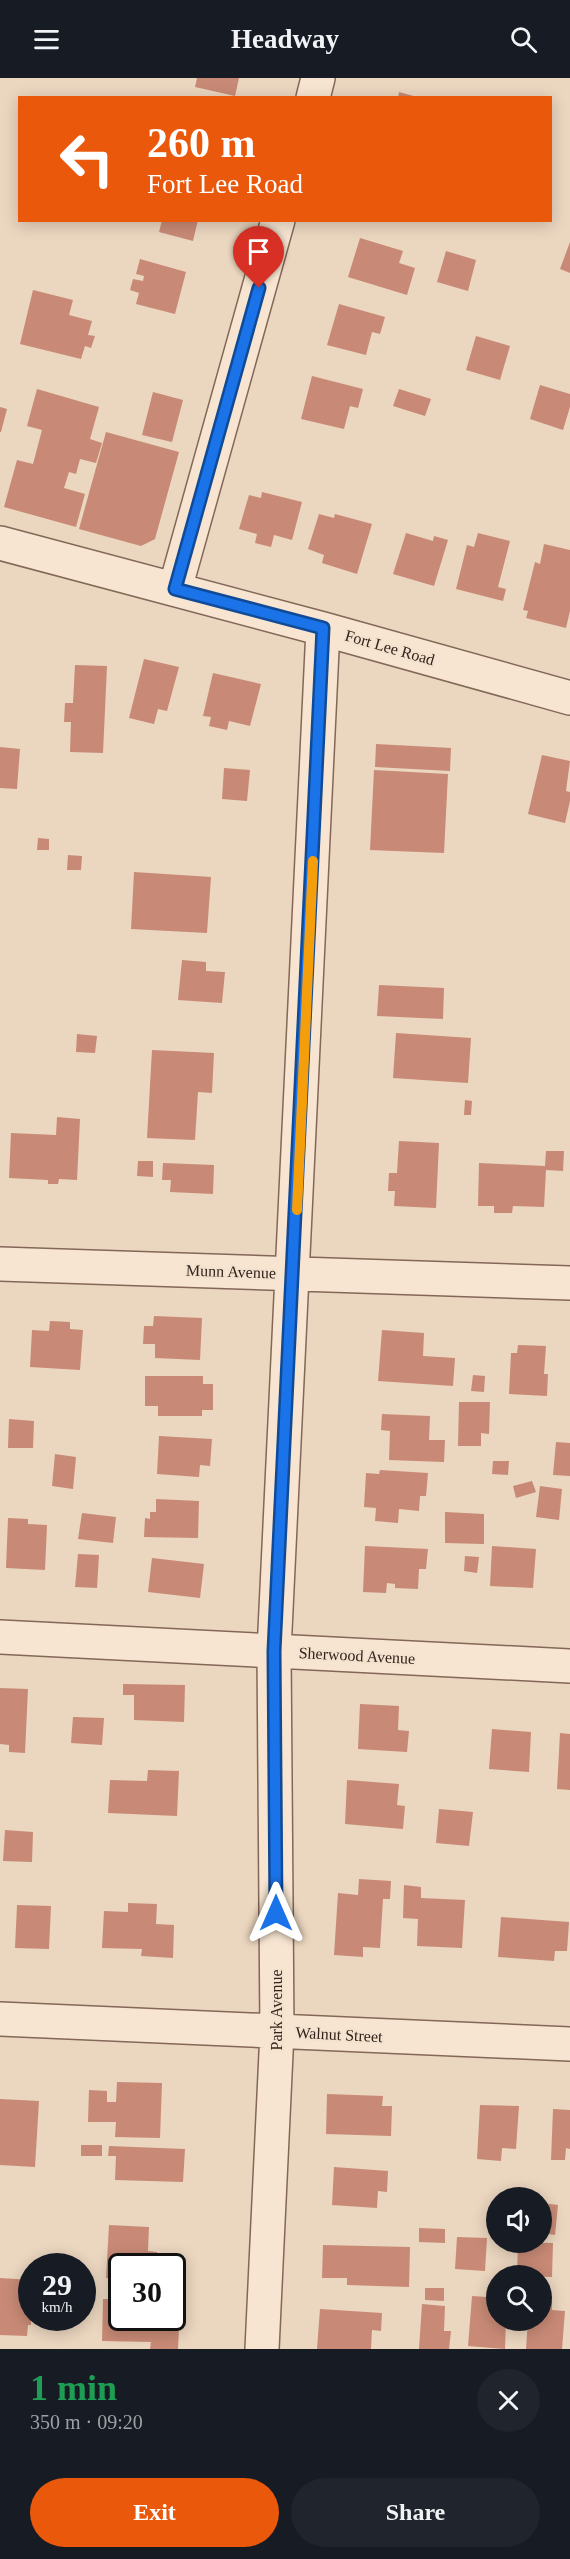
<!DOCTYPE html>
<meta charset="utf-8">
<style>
body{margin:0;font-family:"Times New Roman",serif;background:#20242c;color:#f1f3f6;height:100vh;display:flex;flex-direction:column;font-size:22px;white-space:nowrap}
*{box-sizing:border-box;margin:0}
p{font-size:20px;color:#9ea1a6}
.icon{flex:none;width:33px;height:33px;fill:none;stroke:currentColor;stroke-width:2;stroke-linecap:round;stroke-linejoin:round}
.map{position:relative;height:2271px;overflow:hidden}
.details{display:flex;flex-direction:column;background:#171b24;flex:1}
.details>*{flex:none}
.hud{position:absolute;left:18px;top:18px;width:534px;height:126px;border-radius:0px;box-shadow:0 3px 15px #0003;background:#ea580c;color:#fff;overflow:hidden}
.buttons{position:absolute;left:486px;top:2109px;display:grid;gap:12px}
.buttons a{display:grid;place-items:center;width:66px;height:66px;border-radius:50%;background:#171b24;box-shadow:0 3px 15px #0003;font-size:30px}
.speed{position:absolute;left:18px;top:2175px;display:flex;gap:12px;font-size:30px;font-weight:700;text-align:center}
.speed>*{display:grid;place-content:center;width:78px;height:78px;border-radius:50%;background:#171b24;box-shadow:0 3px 15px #0003;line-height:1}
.speed small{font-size:15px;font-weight:400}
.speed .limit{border:3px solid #111;border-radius:9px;background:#fff;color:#111}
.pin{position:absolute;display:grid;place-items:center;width:51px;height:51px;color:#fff;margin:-62px -26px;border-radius:50% 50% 50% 0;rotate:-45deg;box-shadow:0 0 6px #0007}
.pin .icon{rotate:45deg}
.me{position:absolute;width:66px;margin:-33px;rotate:0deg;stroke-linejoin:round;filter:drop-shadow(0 0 4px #0008)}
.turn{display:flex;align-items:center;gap:21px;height:126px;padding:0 30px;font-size:27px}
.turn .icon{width:78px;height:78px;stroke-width:2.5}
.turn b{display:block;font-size:42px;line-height:51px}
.round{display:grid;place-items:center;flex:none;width:63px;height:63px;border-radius:32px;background:#20242c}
.head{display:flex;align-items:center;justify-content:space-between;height:102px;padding:0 30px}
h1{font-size:36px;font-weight:600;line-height:45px;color:#1e9e55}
.cta{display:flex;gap:12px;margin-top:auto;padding:12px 30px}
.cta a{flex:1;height:69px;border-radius:36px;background:#ea580c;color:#fff;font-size:24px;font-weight:600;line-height:69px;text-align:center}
.cta a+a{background:#20242c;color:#f1f3f6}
header{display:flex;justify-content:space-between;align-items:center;height:78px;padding:0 30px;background:#171b24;font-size:27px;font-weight:600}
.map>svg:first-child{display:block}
.building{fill:#c88a76}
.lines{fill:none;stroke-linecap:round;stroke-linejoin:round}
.minor-casing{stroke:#836758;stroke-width:36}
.minor{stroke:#f7e5d1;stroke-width:33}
.route-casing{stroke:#114b97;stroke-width:15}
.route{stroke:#1a73e8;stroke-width:10}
.slow{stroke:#f59e0b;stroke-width:10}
.labels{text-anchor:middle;stroke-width:4.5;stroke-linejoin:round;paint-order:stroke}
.street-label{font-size:16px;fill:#33231c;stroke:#f3e2ce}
</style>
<header><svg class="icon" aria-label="menu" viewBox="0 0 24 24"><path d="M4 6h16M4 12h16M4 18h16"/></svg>Headway<svg class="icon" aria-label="search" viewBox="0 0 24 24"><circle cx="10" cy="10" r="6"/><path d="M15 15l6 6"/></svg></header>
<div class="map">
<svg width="570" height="2271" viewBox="0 0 570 2271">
<rect width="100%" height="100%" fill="#ebd6bf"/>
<!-- building -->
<path class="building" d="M197,0H239L235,18L195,9Z
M399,14L417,19V20H398Z
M162,142H198L193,163L159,154Z
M360,160L403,173L399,185L415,190L407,217L348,199Z
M570,164V195L560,191Z
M446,173L476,182L468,213L437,204Z
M140,181L186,194L175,236L136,226L139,215L130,212L133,201L143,203L144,198L136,196Z
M33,212L73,222L69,237L92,243L88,257L95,258L91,270L85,268L81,281L20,266Z
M339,226L385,239L380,256L372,254L366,277L327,267Z
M476,258L510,268L500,302L466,292Z
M312,298L363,311L358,330L350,328L344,351L301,341Z
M540,307L570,316V329L563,352L530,341Z
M37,311L99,329L90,361L102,365L96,385L80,381L76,396L69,394L64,410L85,416L76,449L4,429L17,382L33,386L42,352L27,348Z
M399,311L431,321L425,338L393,328Z
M153,314L183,322L172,364L142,357Z
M0,329L7,331L1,354H0Z
M106,354L179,374L155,461L141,468L79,451Z
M262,414L302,424L292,462L274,457L271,469L255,465L257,456L239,451L249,417L261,420Z
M319,436L334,440L335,436L372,446L357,496L322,485L324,477L308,471Z
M406,455L433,463L434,458L448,462L434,508L393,496Z
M478,455L510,463L498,509L506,511L503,523L456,511L467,467L474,469Z
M544,466L570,472V533L566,550L526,540L528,533L523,532L535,484L540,486Z
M144,581L179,589L167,633L158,631L154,646L129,640Z
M75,587L107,588L103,675L70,674L71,644H64L65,625H73Z
M213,595L261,606L250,648L229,643L227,652L209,648L211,639L203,638Z
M376,666L451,670L450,693L375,689Z
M0,669L20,671L17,711L0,710Z
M542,677L570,683L566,713L570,714V723L565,745L528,736Z
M224,690L250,692L247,723L222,721Z
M374,692L448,696L444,775L370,772Z
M38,760L49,761V772H37Z
M68,777L82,778L81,792H67Z
M134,794L211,799L207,855L131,851Z
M182,882L206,884V893L225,894L222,925L178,922Z
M379,907L444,910L443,941L377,938Z
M396,955L471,960L468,1005L393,1000Z
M77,956L97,958L95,975L76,974Z
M152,972L214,975L212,1015L198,1014L195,1062L147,1060Z
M465,1022L472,1023L471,1037H464Z
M57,1039L80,1041L77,1102L59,1101L58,1106H48V1102L9,1100L11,1055L56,1057Z
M399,1063L439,1065L436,1130L394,1128L395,1113H388L389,1095H397Z
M546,1073H564L563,1093L546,1092L544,1129L513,1128L512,1135H494V1128H478L479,1085L545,1088Z
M138,1083H153V1099L137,1098Z
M163,1085L214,1087L213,1116L170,1114L171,1102H162Z
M154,1238L202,1240L200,1282L155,1280V1266H143L144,1248H153Z
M50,1243L70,1244V1251L83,1252L80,1292L30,1289L32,1252L49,1253Z
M382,1252L424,1255L423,1278L455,1280L453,1308L378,1303Z
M518,1267L546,1268L544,1296H548L547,1318L509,1316L511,1275H517Z
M473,1297L485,1298L484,1314L471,1313Z
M145,1298H203V1306H213V1332H202V1338H158V1328H145Z
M459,1324H490L489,1356L481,1355V1368H458Z
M382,1336L430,1338L429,1362H445L444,1384L389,1382L390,1353L381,1352Z
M9,1341L34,1343L33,1370H8Z
M159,1358L212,1361L210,1388L200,1387L199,1399L157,1396Z
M556,1364L570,1365V1398L553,1397Z
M55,1376L76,1379L73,1411L52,1408Z
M493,1383H509L508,1397L492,1396Z
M380,1392L428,1395L426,1418H420L419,1433L399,1431L398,1445L375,1443L376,1430L364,1429L366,1395L379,1396Z
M532,1403L536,1414L516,1420L513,1408Z
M540,1408L562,1411L559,1442L536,1439Z
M156,1421L199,1423L198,1460L144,1459L145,1440L150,1441V1434H156Z
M445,1434L484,1436V1466L445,1465Z
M82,1435L116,1439L113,1465L78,1461Z
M8,1440L28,1441V1446L47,1447L45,1492L6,1490Z
M365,1468L428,1471L426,1491H419L418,1511L395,1510V1506L387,1505L386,1515L363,1514Z
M492,1468L536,1471L533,1510L490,1508Z
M78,1476L99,1477L97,1510L75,1509Z
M465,1478L479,1479L477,1495L464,1493Z
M152,1480L204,1486L200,1520L148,1514Z
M123,1606L185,1607L184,1644L134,1642V1617H123Z
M0,1610L28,1611L25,1675L9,1674V1667L0,1666Z
M360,1626L399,1628L398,1652L409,1653L407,1674L358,1671Z
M73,1639L104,1640L102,1667L71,1665Z
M492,1651L531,1654L529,1694L489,1691Z
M560,1655L570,1656V1712L557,1711Z
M148,1692L179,1693L177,1738L108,1735L110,1702L147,1703Z
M347,1702L399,1706L397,1727L405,1728L403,1751L345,1746Z
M439,1731L473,1734L469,1768L436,1765Z
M5,1752L33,1754L32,1784L3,1783Z
M359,1801L391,1803L390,1821H383L380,1870L363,1869V1879L334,1877L338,1815L358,1817Z
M404,1807L421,1809V1820L465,1822L462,1870L417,1868L418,1841L403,1840Z
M128,1825L157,1826L156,1846L174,1847L173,1880L141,1878L142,1871L102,1870L104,1833L128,1834Z
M17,1827L51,1828L49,1871L15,1870Z
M501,1839L569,1844L567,1873H555L554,1883L498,1879Z
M117,2004L162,2005L160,2060L115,2059L116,2044H88L89,2012L107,2013V2024H116Z
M327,2016L383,2018L382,2028H392L391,2058L326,2056Z
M0,2021L39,2023L35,2089L0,2087Z
M480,2027L519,2028L516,2071L502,2070L501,2083L477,2081Z
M553,2031L570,2032V2071L566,2070L565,2082H551Z
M81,2067H102V2078H81Z
M109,2068L185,2071L183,2104L115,2102L116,2078H108Z
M334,2089L388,2093L387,2114L378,2113L377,2130L332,2127Z
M494,2123H496V2152H492Z
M542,2125L558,2127L555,2157L542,2155Z
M109,2147L149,2149L148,2173L157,2174L156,2188H122V2201L106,2200Z
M419,2150L445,2151V2165L419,2164Z
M457,2159L487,2160L485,2193L455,2191Z
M518,2164L553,2165L552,2199L517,2198Z
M323,2167L410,2169L409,2209L347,2207V2200H322Z
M0,2200L32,2202L31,2247H28L27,2258L0,2257Z
M487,2209L496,2210V2242H506L505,2271L468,2268L472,2218L486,2219Z
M425,2210H444V2223L425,2222Z
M103,2221H122V2240H169V2250H179L178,2271H150L151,2264L102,2263Z
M542,2223H552V2232L565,2233L562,2271H526L528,2242H542Z
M422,2226L445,2228L444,2253H451L449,2271H419Z
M320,2231L382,2235L381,2253L372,2252L371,2271H317Z
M43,2240H74L73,2248L43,2246Z"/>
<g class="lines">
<!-- minor casing -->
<g class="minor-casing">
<path id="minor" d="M313,20L318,0
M0,465L323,551L570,620
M175,511L278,142
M0,1186L570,1205
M0,1559L570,1588
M0,1941L570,1966
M262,2271L277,1954L274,1573L323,551"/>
</g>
<!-- minor -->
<use href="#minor" class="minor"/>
</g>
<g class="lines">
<!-- route casing -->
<g class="route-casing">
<path id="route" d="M259,210L175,511L323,550L274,1573L276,1835"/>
</g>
<!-- route -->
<use href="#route" class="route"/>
<!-- slow -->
<path class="slow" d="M297,1132L313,783"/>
</g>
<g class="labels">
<!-- street labels -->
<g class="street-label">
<text transform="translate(390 569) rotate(16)" y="6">Fort Lee Road</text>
<text transform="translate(231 1193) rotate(2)" y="6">Munn Avenue</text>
<text transform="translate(357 1577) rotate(3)" y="6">Sherwood Avenue</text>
<text transform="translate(276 1932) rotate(-90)" y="6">Park Avenue</text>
<text transform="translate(339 1956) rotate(3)" y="6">Walnut Street</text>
</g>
</g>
</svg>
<div class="buttons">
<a><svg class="icon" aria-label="sound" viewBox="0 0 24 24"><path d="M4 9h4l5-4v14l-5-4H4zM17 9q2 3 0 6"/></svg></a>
<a><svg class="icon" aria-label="search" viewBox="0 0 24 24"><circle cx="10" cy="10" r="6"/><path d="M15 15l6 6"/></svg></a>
</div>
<div class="speed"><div>29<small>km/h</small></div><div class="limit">30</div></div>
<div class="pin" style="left:259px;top:210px;background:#d93025"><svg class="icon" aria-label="arrive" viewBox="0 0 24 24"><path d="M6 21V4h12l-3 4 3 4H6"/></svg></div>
<svg class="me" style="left:276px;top:1835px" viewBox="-20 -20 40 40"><path d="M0-17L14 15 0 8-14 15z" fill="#1a73e8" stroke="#fff" stroke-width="4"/></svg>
<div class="hud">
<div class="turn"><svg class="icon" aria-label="left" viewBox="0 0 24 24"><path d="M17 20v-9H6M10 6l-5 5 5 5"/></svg><div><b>260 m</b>Fort Lee Road</div></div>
</div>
</div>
<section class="details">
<div class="head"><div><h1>1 min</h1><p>350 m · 09:20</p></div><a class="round"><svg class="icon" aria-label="close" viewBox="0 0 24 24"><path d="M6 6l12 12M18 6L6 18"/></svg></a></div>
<div class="cta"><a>Exit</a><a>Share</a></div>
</section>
